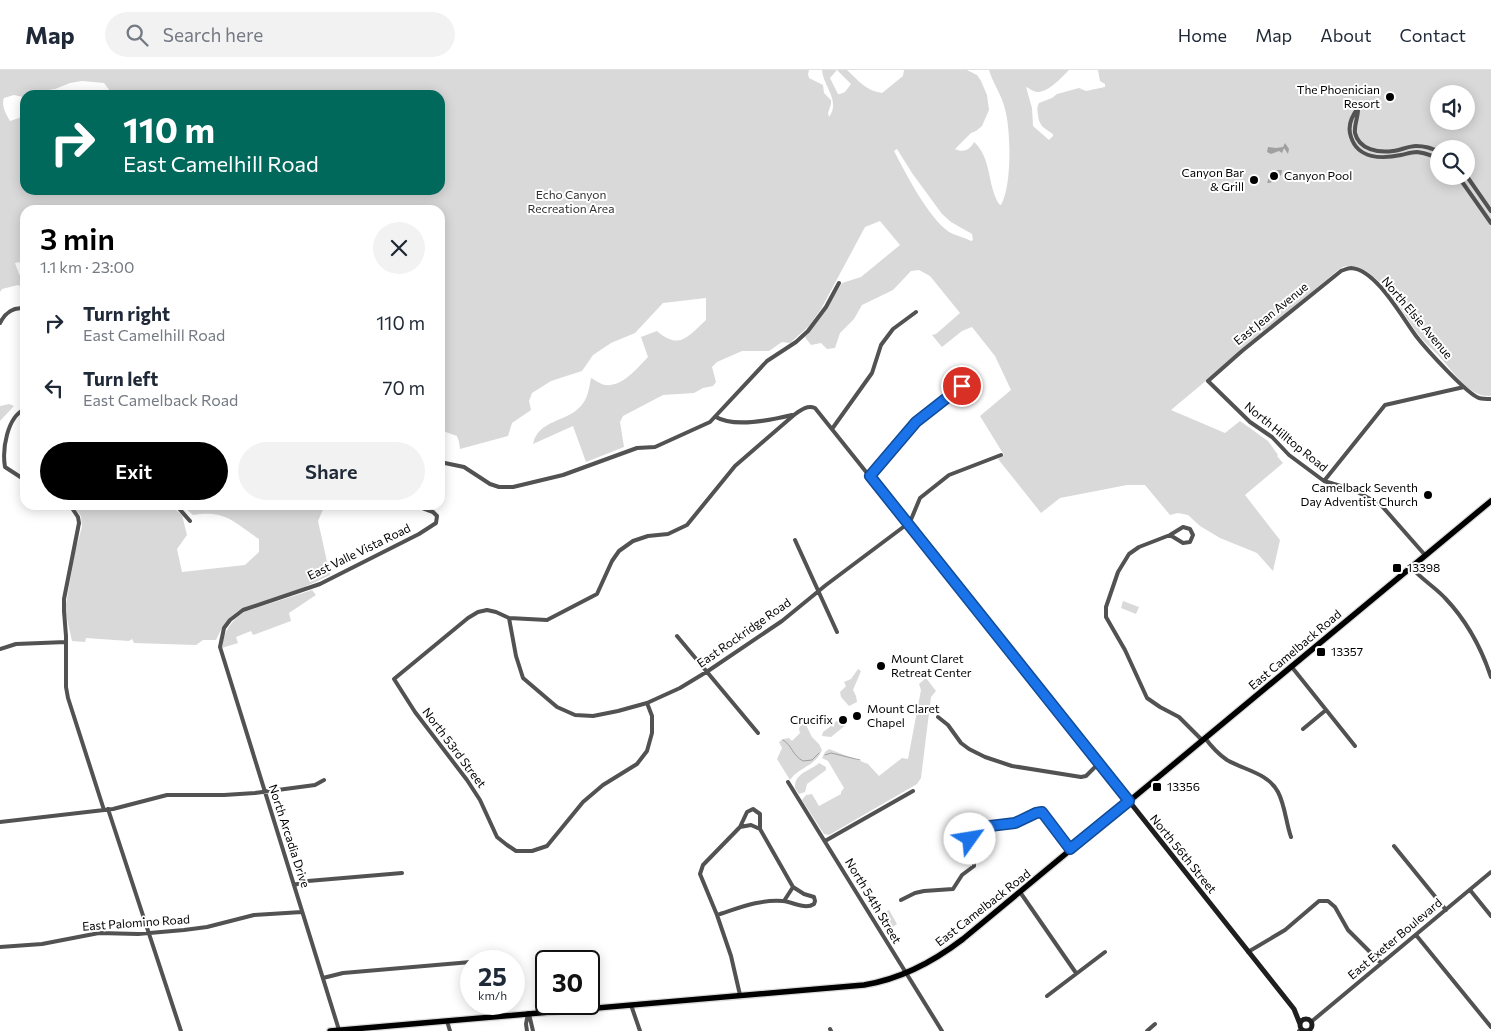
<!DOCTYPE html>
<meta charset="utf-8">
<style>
body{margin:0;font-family:Commissioner,sans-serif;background:#f2f2f3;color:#1f2937;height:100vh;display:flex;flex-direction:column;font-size:19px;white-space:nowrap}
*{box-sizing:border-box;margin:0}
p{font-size:16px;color:#747a83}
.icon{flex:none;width:28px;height:28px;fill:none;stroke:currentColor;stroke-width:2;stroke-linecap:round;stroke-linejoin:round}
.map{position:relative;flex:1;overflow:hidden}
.drawer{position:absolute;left:20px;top:135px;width:425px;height:305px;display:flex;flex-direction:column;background:#fff;border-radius:15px;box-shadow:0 2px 12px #0003}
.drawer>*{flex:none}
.top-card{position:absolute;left:20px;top:20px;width:425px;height:105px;border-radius:15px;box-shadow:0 2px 12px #0003;background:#00695c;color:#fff;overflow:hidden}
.controls{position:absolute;left:1430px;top:15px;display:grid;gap:10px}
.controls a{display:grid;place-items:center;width:45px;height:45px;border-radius:50%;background:#fff;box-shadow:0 2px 12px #0003;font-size:25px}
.speed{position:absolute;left:460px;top:880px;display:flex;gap:10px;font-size:25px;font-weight:700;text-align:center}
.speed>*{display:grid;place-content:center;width:65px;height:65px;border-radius:50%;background:#fff;box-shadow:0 2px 12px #0003;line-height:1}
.speed small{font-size:12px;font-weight:400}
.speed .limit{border:2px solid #111;border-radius:8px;background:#fff;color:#111}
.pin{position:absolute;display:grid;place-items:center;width:42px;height:42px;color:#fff;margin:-21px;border:2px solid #fff;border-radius:50%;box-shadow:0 1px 5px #0007}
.me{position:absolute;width:55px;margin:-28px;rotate:58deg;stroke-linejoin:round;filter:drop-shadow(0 0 4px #0008)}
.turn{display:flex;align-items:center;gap:18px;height:105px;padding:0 20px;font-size:22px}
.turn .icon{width:65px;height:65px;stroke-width:2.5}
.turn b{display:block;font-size:35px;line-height:42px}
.round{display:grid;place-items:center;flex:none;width:52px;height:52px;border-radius:26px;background:#f2f2f3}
.head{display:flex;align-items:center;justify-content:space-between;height:85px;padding:0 20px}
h1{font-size:30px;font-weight:600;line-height:38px;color:#000}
.button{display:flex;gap:10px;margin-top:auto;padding:10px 20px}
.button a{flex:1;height:58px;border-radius:30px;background:#000;color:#fff;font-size:20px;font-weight:600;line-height:58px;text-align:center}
.button a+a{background:#f2f2f3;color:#1f2937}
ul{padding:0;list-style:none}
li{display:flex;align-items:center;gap:15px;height:65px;padding:0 20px}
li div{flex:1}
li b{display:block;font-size:19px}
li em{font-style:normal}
header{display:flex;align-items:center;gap:30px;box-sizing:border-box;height:70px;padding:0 25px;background:#fff;border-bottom:1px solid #e0e1e3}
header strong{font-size:24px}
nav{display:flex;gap:28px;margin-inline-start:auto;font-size:18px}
.search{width:350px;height:45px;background:#f2f2f3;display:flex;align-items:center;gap:12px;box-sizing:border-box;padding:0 18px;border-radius:28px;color:#747a83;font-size:19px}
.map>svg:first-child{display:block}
.green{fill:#d9d9d9;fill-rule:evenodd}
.water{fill:#a0a0a0}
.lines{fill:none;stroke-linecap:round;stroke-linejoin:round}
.stream{stroke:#a0a0a0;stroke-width:1}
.primary-casing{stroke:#dbdbdb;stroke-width:8}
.street{stroke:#525252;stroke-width:4}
.secondary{stroke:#1f1f1f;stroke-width:5}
.primary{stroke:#000;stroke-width:5.5}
.route-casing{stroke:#114b97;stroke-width:12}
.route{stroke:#1a73e8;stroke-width:9}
.poi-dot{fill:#000;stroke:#fff;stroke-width:2}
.labels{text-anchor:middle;stroke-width:4;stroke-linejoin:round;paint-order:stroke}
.poi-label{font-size:12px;fill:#000;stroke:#fff;text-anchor:start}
.park-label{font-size:12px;fill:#303030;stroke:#fff}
.street-label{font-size:12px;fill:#000;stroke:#fff}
</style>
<header>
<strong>Map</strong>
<div class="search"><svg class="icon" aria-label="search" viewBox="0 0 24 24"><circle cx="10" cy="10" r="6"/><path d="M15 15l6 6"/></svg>Search here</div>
<nav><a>Home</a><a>Map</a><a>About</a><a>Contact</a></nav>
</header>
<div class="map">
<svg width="1491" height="961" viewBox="0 0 1491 961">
<rect width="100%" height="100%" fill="#fff"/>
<!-- green -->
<path class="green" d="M0,0H809L808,4L809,8L823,15L824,23L831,30V34L828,43L829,47C841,31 823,16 822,0H847C858,10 866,21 882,23L903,6L904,0H967L977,5L981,11L987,25L989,40L982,56L976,61L971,63L955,79C963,83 970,80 974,72C992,88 987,115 999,134L1001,135C1012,116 1011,61 1005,39C1002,25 993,14 989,0H1069C1062,7 1048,23 1037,22C1034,22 1029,18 1026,17L1032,38L1033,56L1049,70L1053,66V64C1044,58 1039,56 1038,45C1037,40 1037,37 1039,33L1052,28L1057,24L1079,18L1086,21L1105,17V14L1100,11L1098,0H1491V326C1468,328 1452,299 1438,285C1431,278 1423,271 1417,263C1404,244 1376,196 1351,196C1346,195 1341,198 1337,201L1171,340L1225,363L1240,351L1268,371L1278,385L1277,386L1283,393L1245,425L1280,470L1273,501L1257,483L1220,468L1200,456L1188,445L1178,443L1170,445L1145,415H1127L1060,428L1041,443L998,389L1004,385L980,346L1011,320L995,286L972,257L962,261L942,277L932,265L936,264L960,243L930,206L919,200L911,201L893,220L862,235L854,249L840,263L835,278L827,279L821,273L811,275L805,267L824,242L842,213L861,207L900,175L880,151L865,157L821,239L809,256L790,273L782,272L769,281H742L717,292L712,297L716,312L713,316L703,318L694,323L663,325L623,346L620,352L624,377L586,392L573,356L533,374C538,350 566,352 580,337C588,329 589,318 591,308C595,310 600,314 605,315C623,317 637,298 648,287L641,267L657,261C680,281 688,266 706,250V228L663,233L635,263L611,273L593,285L582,301L551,311L532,323L529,331L531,340L512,353L508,366L460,379L459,372L457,366L440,360V140H25V191L15,193L19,204L22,207L25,206V219L18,215L2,219L0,222ZM837,0L851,14L845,22L840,24H838L830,8ZM82,11L104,13L113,25H440V120H25V46L10,51C6,44 1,36 4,28L14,25L23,27L35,22L55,19L70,13ZM1439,24H1466V51H1439ZM897,79L912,103L942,144L951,152L972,164L973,170L971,171C964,167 956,166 949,162C928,147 906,104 894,81ZM1439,79H1466V106H1439Z
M9,334L14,336L0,351V336Z
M72,435H170L182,445L187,465L177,479L182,502L245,495L259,482V469C233,452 226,440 193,445L182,435H325L318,451L330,505C313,513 297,521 280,527C247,537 232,535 216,570H203L196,575L134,573L132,569L129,571L86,568L85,572L72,571L65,540L75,482L82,457L81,446Z
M312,520L316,525L289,543L291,551L253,565L251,561L236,567L238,573L222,578C223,562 231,551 244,542Z
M1123,531L1139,537L1136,544L1121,538Z
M858,599L861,601L853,620L856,626L857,632L849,636L841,627L840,622L846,616L844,612L851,609Z
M926,608L936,621L931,627L921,708L917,714L829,765L824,764L802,730L806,725L812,724L819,736L841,724V722L844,718L828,691L822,688L825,682L829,679L868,694L879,706L902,688L908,689L921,620L919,614Z
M843,646L847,654L831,667L822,666L823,662L831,656L834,657L833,654Z
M803,649L812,667L819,674L822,680C816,696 799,697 790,710L777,689L782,678L779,672L783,669L789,668L792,671L800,663L799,659Z
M819,693L826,697V700L807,714L805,722L799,724L795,718C794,703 810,701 819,693Z
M889,840L897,854L891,858L882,843Z"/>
<!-- water -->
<path class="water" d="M1285,73L1289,79L1288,84L1284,78L1282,83L1279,81L1271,84L1267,82L1268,77L1276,78L1283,77Z
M1277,100H1282C1282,108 1274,113 1267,113L1270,105Z"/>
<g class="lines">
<!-- stream -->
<path class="stream" d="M783,670C791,674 793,686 803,691L812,690L819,683
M825,685L831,683L860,690"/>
<!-- primary casing -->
<g class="primary-casing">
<path id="primary" d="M330,961L864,915C901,909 933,892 963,869L1491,431"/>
</g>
<!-- street -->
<path class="street" d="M1358,38C1351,47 1347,56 1351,67C1358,89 1382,89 1401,85C1406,84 1412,82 1417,82C1424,83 1433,85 1439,90
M1358,40C1358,47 1354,55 1355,63C1359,80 1379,83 1393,81C1401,80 1409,76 1416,76C1424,76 1432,78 1439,82
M1466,105L1491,141
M1458,106L1491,153
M0,253C5,243 14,236 25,239
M25,339C7,347 2,379 5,397L25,410
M716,347C734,358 771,350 792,345
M832,359L872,303L881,275L893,259L916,242
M440,392L464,397L490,414L499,417H513L563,405L637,378L655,377L710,352L767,291L796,272L808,261L826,237L839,213
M870,406L915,352L962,316L964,307
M1324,411L1385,335L1464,317
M70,435L78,447L79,453L64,529V541L66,566V617L68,628L104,740
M176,435L190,451
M1183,457L1190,459L1193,465L1190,472L1183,473L1170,465Z
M1170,465L1139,477L1129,484L1118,502L1106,537V547L1125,580L1147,628L1160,637L1179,647L1202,670
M795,470L837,562
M1425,485L1381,435L1354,420L1324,411L1289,385L1272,367L1250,352L1208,311L1242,281L1341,201C1344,200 1348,198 1351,198C1376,199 1403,249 1416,266C1426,279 1467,324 1479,328C1483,329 1488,329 1491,329
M1411,497C1421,509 1435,517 1445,528C1467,551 1481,577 1491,607
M509,548L516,586L523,608L557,637L575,645L593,646L618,641L647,633L680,618L708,601L782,551L826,515L910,452L920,428L949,405L1001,385
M677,566L758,663
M0,579L16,574L66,572
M1291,596L1355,676
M647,633L652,646V663L647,681L637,694L603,715L583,732L547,776L532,781H516L507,775L497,767L480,730L467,710L415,642L394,609L468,548L478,542L487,540L496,542L509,548L547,550L597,524L612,491L619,481L633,471L648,466L668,464L687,455L735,396L794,345C801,340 807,335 815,338L1129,731
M938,647L948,655L961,673L969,679L985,687L1012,696L1081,707L1086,706L1099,693
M1303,659L1326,640
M1205,668C1211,676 1218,684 1227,690C1244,700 1268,703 1278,722C1285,735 1286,753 1291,767
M788,712L942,961
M108,739L181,961
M0,752L113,739L167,725H224L255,723L315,715L324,710
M740,757L747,742L753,739L760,744V759
M825,771L913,721
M1394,776L1446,840
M294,815L308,811L402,803
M1470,820L1491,846
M1020,822L1076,903
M901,830L915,823L924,821L953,819L962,805L974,796V792L966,772L990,756L1015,753L1042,742L1071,779
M784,831L793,817
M717,845C739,838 760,829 783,831C793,832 805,840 814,834L815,831L814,827L804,824L793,817L760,759
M1416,865L1491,957
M0,877L42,874L99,863L138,864L184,860L207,857L254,845L302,842
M1248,882L1285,860L1319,831H1328L1335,837L1348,860L1381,893
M323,908L343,903L471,892
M740,925L731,886L717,845L700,804L703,795L740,757L751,755L760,759
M1047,926L1105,882
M631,935L640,961
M529,944L533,961
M447,951L450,961
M1311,952L1491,802
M830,959L831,961
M339,960L220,577L224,558L230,550L243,540L320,514L419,464L436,453L437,446L433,442L414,435
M527,961L526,954L528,943
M1147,961L1155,954
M1299,961L1302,959"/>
<!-- secondary -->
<path class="secondary" d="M1129,731L1294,939L1300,954
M1300 955a6 6 0 1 1 12 0a6 6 0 1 1-12 0Z"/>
<!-- primary -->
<use href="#primary" class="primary"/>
</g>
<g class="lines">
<!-- route casing -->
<g class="route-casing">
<path id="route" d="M962,316L916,352L870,406L1129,731L1070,779L1042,742L1036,743L1015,753L990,756L970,769"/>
</g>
<!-- route -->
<use href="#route" class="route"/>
</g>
<!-- markers -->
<g class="poi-dot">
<circle cx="1390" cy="27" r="5"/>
<circle cx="1274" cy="106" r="5"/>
<circle cx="1254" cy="110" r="5"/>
<circle cx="1428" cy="425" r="5"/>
<rect x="1392" y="493" width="10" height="10" rx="2.5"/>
<rect x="1316" y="577" width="10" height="10" rx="2.5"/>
<circle cx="881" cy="596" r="5"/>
<circle cx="857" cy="646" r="5"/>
<circle cx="843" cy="650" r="5"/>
<rect x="1152" y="712" width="10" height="10" rx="2.5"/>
</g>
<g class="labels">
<!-- poi labels -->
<g class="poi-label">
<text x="1380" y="24" text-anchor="end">The Phoenician<tspan x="1380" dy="14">Resort</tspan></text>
<text x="1244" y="107" text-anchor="end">Canyon Bar<tspan x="1244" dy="14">&amp; Grill</tspan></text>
<text x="1284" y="110">Canyon Pool</text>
<text x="1418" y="422" text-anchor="end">Camelback Seventh<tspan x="1418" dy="14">Day Adventist Church</tspan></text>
<text x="1407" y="502">13398</text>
<text x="1331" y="586">13357</text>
<text x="891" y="593">Mount Claret<tspan x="891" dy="14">Retreat Center</tspan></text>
<text x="867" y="643">Mount Claret<tspan x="867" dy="14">Chapel</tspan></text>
<text x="833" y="654" text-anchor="end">Crucifix</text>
<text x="1167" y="721">13356</text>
</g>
<!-- park labels -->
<g class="park-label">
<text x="571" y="129">Echo Canyon<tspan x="571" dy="14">Recreation Area</tspan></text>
</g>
<!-- street labels -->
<g class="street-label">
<text transform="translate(1271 244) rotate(-39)" y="4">East Jean Avenue</text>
<text transform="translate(1417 248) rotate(50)" y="4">North Elsie Avenue</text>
<text transform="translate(1286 367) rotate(39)" y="4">North Hilltop Road</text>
<text transform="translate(359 482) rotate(-26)" y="4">East Valle Vista Road</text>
<text transform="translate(744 563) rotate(-35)" y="4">East Rockridge Road</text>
<text transform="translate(1295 580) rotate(-40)" y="4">East Camelback Road</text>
<text transform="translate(454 678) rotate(53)" y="4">North 53rd Street</text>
<text transform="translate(289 766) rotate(72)" y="4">North Arcadia Drive</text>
<text transform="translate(1183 784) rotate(51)" y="4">North 56th Street</text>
<text transform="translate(873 831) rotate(59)" y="4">North 54th Street</text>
<text transform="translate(983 838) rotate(-38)" y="4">East Camelback Road</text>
<text transform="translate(136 853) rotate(-4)" y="4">East Palomino Road</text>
<text transform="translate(1395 869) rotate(-40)" y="4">East Exeter Boulevard</text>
</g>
</g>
</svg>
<div class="controls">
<a><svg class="icon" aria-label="sound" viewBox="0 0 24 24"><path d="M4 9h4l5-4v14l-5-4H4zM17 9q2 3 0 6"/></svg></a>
<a><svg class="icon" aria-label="search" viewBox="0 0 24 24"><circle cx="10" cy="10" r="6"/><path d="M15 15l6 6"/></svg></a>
</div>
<div class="speed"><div>25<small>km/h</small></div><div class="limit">30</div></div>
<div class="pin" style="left:962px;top:316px;background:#d93025"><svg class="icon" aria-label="arrive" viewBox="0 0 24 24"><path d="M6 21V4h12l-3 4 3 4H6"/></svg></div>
<svg class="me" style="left:970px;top:769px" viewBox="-20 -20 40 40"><circle r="19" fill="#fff"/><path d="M0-13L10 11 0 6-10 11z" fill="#1a73e8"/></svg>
<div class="top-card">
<div class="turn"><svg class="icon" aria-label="right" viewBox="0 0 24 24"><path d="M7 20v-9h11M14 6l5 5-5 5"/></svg><div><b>110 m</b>East Camelhill Road</div></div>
</div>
<section class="drawer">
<div class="head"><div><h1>3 min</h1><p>1.1 km · 23:00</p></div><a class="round"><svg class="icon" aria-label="close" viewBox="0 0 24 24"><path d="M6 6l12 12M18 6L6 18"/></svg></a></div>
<ul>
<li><svg class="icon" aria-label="right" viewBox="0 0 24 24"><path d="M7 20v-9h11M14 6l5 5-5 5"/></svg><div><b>Turn right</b><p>East Camelhill Road</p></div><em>110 m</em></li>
<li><svg class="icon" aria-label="left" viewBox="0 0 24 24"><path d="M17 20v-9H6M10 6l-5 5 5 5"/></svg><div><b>Turn left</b><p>East Camelback Road</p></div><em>70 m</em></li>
</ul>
<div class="button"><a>Exit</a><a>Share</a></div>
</section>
</div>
